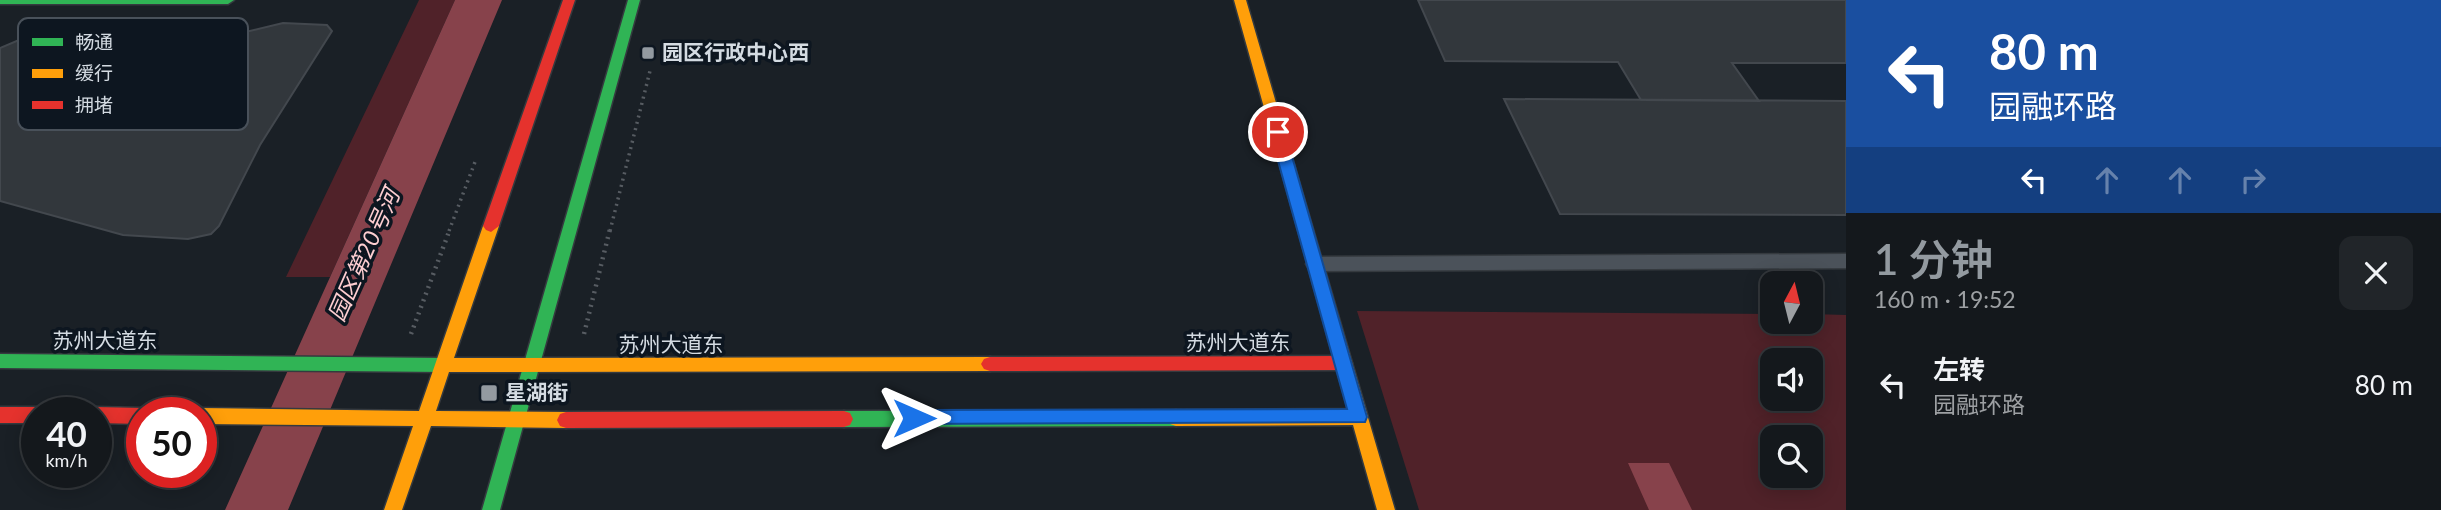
<!DOCTYPE html>
<html lang="zh">
<meta charset="utf-8">
<style>
body{margin:0;font-family:Lato,"Noto Sans SC",sans-serif;background:#212529;color:#f1f3f6;height:100vh;display:flex;flex-direction:column;font-size:26px;white-space:nowrap}
*{box-sizing:border-box;margin:0}
p{font-size:23px;color:#9da0a3}
.icon{flex:none;width:38px;height:38px;fill:none;stroke:currentColor;stroke-width:2;stroke-linecap:round;stroke-linejoin:round}
.map{position:relative;flex:1;overflow:hidden}
.drawer{display:flex;flex-direction:column;background:#14181c;width:595px}
.drawer>*{flex:none}
.banner{background:#1a4fa0;color:#fff;overflow:hidden}
.needle{width:46px;rotate:7deg}
.buttons{position:absolute;left:1760px;top:271px;display:grid;gap:14px}
.buttons a{display:grid;place-items:center;width:63px;height:63px;border-radius:14px;background:#14181c;box-shadow:0 4px 18px #0003,0 0 0 2px #33373b;font-size:35px}
.speed{position:absolute;left:21px;top:397px;display:flex;gap:14px;font-size:35px;font-weight:700;text-align:center}
.speed>*{display:grid;place-content:center;width:91px;height:91px;border-radius:50%;background:#14181c;box-shadow:0 4px 18px #0003,0 0 0 2px #33373b;line-height:1}
.speed small{font-size:18px;font-weight:400}
.speed .limit{border:10px solid #d22;background:#fff;color:#111}
.pin{position:absolute;display:grid;place-items:center;width:60px;height:60px;color:#fff;margin:-30px;border:4px solid #fff;border-radius:50%;box-shadow:0 2px 7px #0007}
.me{position:absolute;width:77px;margin:-38px;rotate:90deg;stroke-linejoin:round;filter:drop-shadow(0 0 5px #0008)}
.turn{display:flex;align-items:center;gap:24px;height:147px;padding:0 28px;font-size:32px}
.turn .icon{width:91px;height:91px;stroke-width:2.5}
.turn b{display:block;font-size:49px;line-height:60px}
.lanes{display:flex;align-items:center;height:66px;padding:0 28px;background:#0003;justify-content:center;gap:35px;direction:ltr}
.lanes .off{opacity:.35}
.round{display:grid;place-items:center;flex:none;width:74px;height:74px;border-radius:14px;background:#212529}
.headline{display:flex;align-items:center;justify-content:space-between;height:119px;padding:0 28px}
h1{font-size:42px;font-weight:600;line-height:52px;color:#939aa0}
ul{padding:0;list-style:none}
li{display:flex;align-items:center;gap:21px;height:105px;padding:0 28px}
li div{flex:1}
li b{display:block;font-size:26px}
li em{font-style:normal}
main{display:flex;flex:1;min-height:0}
.map>svg:first-child{display:block}
.green{fill:#502229;fill-rule:evenodd}
.water{fill:#87424b}
.building{fill:#32373c;stroke:#43484e;stroke-width:2}
.lines{fill:none;stroke-linecap:round;stroke-linejoin:round}
.lane-casing{stroke:#353a3f;stroke-width:3}
.fast-casing{stroke:#353a3f;stroke-width:3}
.slow-casing{stroke:#353a3f;stroke-width:3}
.jam-casing{stroke:#353a3f;stroke-width:3}
.path-far1{stroke:#575c62;stroke-width:3.5;stroke-dasharray:2 4.5;stroke-linecap:butt}
.path{stroke:#575c62;stroke-width:4.5;stroke-dasharray:2 5;stroke-linecap:butt}
.lane{fill:#4b525a;fill-rule:evenodd}
.fast{fill:#30b455;fill-rule:evenodd}
.slow{fill:#ff9f0a;fill-rule:evenodd}
.jam{fill:#e5322d;fill-rule:evenodd}
.route{fill:#1a73e8;stroke:#114b97;stroke-width:2}
.poi-dot{fill:#939aa0;stroke:#0d1620;stroke-width:2.5}
.labels{text-anchor:middle;stroke-width:7;stroke-linejoin:round;paint-order:stroke}
.poi-label{font-size:21px;font-weight:bold;fill:#d4dbe2;stroke:#0d1620;text-anchor:start}
.street-label{font-size:21px;fill:#d4dbe2;stroke:#0d1620}
.water-label{font-size:23px;font-style:italic;fill:#feced1;stroke:#0d1620}
.key{fill:#0d1620;stroke:#49515a;stroke-width:2}
.key-label{font-size:19px;fill:#d4dbe2}
</style>
<main>
<div class="map">
<svg width="1846" height="510" viewBox="0 0 1846 510">
<rect width="100%" height="100%" fill="#1a2026"/>
<!-- green -->
<path class="green" d="M419,0H455L330,277H286Z
M1357,311L1773,314V322H1811V314L1846,315V510H1419ZM1773,360H1811V399H1773ZM1773,438H1811V476H1773Z"/>
<!-- water -->
<path class="water" d="M455,0H502L288,510H225Z
M1628,463H1669L1692,510H1649Z"/>
<!-- building -->
<path class="building" d="M1418,0H1846V63H1732L1759,101L1641,100L1618,62L1445,61Z
M283,23L327,25L332,31L260,145L219,226L211,234L188,239L123,235L0,201V48L19,40L54,35L113,36L154,44L191,45Z
M1504,99L1846,101V215L1560,214Z"/>
<g class="lines">
<!-- lane casing -->
<g class="lane-casing">
<path id="lane" d="M1846,254V268L1315,271L1309,269L1306,264L1309,259L1315,257Z"/>
</g>
<!-- fast casing -->
<g class="fast-casing">
<path id="fast" d="M0,0H234L228,4H0Z
M628,0H640L500,510H482Z
M0,354L445,358L451,360L454,365L451,370L445,372L0,368Z
M1176,410L1182,412L1185,418L1182,424L1176,426L844,427L838,425L835,419L838,413L844,411Z"/>
</g>
<!-- slow casing -->
<g class="slow-casing">
<path id="slow" d="M1234,0H1246L1395,510H1377L1353,425L1176,426L1170,424L1167,418L1170,412L1176,410L1348,409Z
M491,220L499,226L454,358L990,357L996,359L999,364L996,369L990,371L449,372L436,411L566,412L572,414L575,420L572,426L566,428L431,426L402,510H384L413,426L201,424V413H194L201,408L419,411L483,226Z"/>
</g>
<!-- jam casing -->
<g class="jam-casing">
<path id="jam" d="M563,0H575L499,226L491,232L486,230L483,226Z
M1343,356L1349,358L1352,363L1349,368L1343,370L990,371L984,369L981,364L984,359L990,357Z
M0,407H37L45,413H37V423H0Z
M96,407L142,408L149,413H142V424L96,423V413H88Z
M844,411L850,413L853,419L850,425L844,427L566,428L560,426L557,420L560,414L566,412Z"/>
</g>
<!-- path-far1 -->
<path class="path-far1" d="M449,231L475,162
M610,231L651,67"/>
<!-- path -->
<path class="path" d="M411,334L450,229
M584,334L610,229"/>
<!-- lane -->
<use href="#lane" class="lane"/>
<!-- fast -->
<use href="#fast" class="fast"/>
<!-- slow -->
<use href="#slow" class="slow"/>
<!-- jam -->
<use href="#jam" class="jam"/>
</g>
<!-- route -->
<path class="route" d="M1278,127L1285,132L1367,417L1365,422L908,424L905,418L908,413L914,410L1347,409L1270,132Z"/>
<!-- markers -->
<g class="poi-dot">
<rect x="641" y="46" width="14" height="14" rx="3.5"/>
<rect x="480" y="384" width="18" height="18" rx="3.5"/>
</g>
<g class="labels">
<!-- poi labels -->
<g class="poi-label">
<text x="662" y="60">园区行政中心西</text>
<text x="505" y="400">星湖街</text>
</g>
<!-- street labels -->
<g class="street-label">
<text x="105" y="348">苏州大道东</text>
<text x="1238" y="350">苏州大道东</text>
<text x="671" y="352">苏州大道东</text>
</g>
<!-- water labels -->
<g class="water-label">
<text transform="translate(364 255) rotate(-66)" y="8">园区第20号河</text>
</g>
</g>
<!-- legend -->
<rect x="18" y="18" width="230" height="112" rx="10" class="key"/>
<rect x="32" y="38" width="31" height="8" fill="#30b455"/>
<rect x="32" y="69" width="31" height="9" fill="#ff9f0a"/>
<rect x="32" y="101" width="31" height="8" fill="#e5322d"/>
<g class="key-label">
<text x="75" y="49">畅通</text>
<text x="75" y="80">缓行</text>
<text x="75" y="112">拥堵</text>
</g>
</svg>
<div class="buttons">
<a><svg class="needle" viewBox="-14 -14 28 28"><path d="M0-13l5 13h-10z" fill="#e53935"/><path d="M0 13l5-13h-10z" fill="#9da0a3"/></svg></a>
<a><svg class="icon" aria-label="sound" viewBox="0 0 24 24"><path d="M4 9h4l5-4v14l-5-4H4zM17 9q2 3 0 6"/></svg></a>
<a><svg class="icon" aria-label="search" viewBox="0 0 24 24"><circle cx="10" cy="10" r="6"/><path d="M15 15l6 6"/></svg></a>
</div>
<div class="speed"><div>40<small>km/h</small></div><div class="limit">50</div></div>
<div class="pin" style="left:1278px;top:132px;background:#d93025"><svg class="icon" aria-label="arrive" viewBox="0 0 24 24"><path d="M6 21V4h12l-3 4 3 4H6"/></svg></div>
<svg class="me" style="left:914px;top:418px" viewBox="-20 -20 40 40"><path d="M0-17L14 15 0 8-14 15z" fill="#1a73e8" stroke="#fff" stroke-width="4"/></svg>
</div>
<section class="drawer">
<div class="banner">
<div class="turn"><svg class="icon" aria-label="left" viewBox="0 0 24 24"><path d="M17 20v-9H6M10 6l-5 5 5 5"/></svg><div><b>80 m</b>园融环路</div></div>
<div class="lanes"><svg class="icon" aria-label="left" viewBox="0 0 24 24"><path d="M17 20v-9H6M10 6l-5 5 5 5"/></svg><svg class="icon off" aria-label="ahead" viewBox="0 0 24 24"><path d="M12 20V5M6 11l6-6 6 6"/></svg><svg class="icon off" aria-label="ahead" viewBox="0 0 24 24"><path d="M12 20V5M6 11l6-6 6 6"/></svg><svg class="icon off" aria-label="right" viewBox="0 0 24 24"><path d="M7 20v-9h11M14 6l5 5-5 5"/></svg></div>
</div>
<div class="headline"><div><h1>1 分钟</h1><p>160 m · 19:52</p></div><a class="round"><svg class="icon" aria-label="close" viewBox="0 0 24 24"><path d="M6 6l12 12M18 6L6 18"/></svg></a></div>
<ul>
<li><svg class="icon" aria-label="left" viewBox="0 0 24 24"><path d="M17 20v-9H6M10 6l-5 5 5 5"/></svg><div><b>左转</b><p>园融环路</p></div><em>80 m</em></li>
</ul>
</section>
</main>
